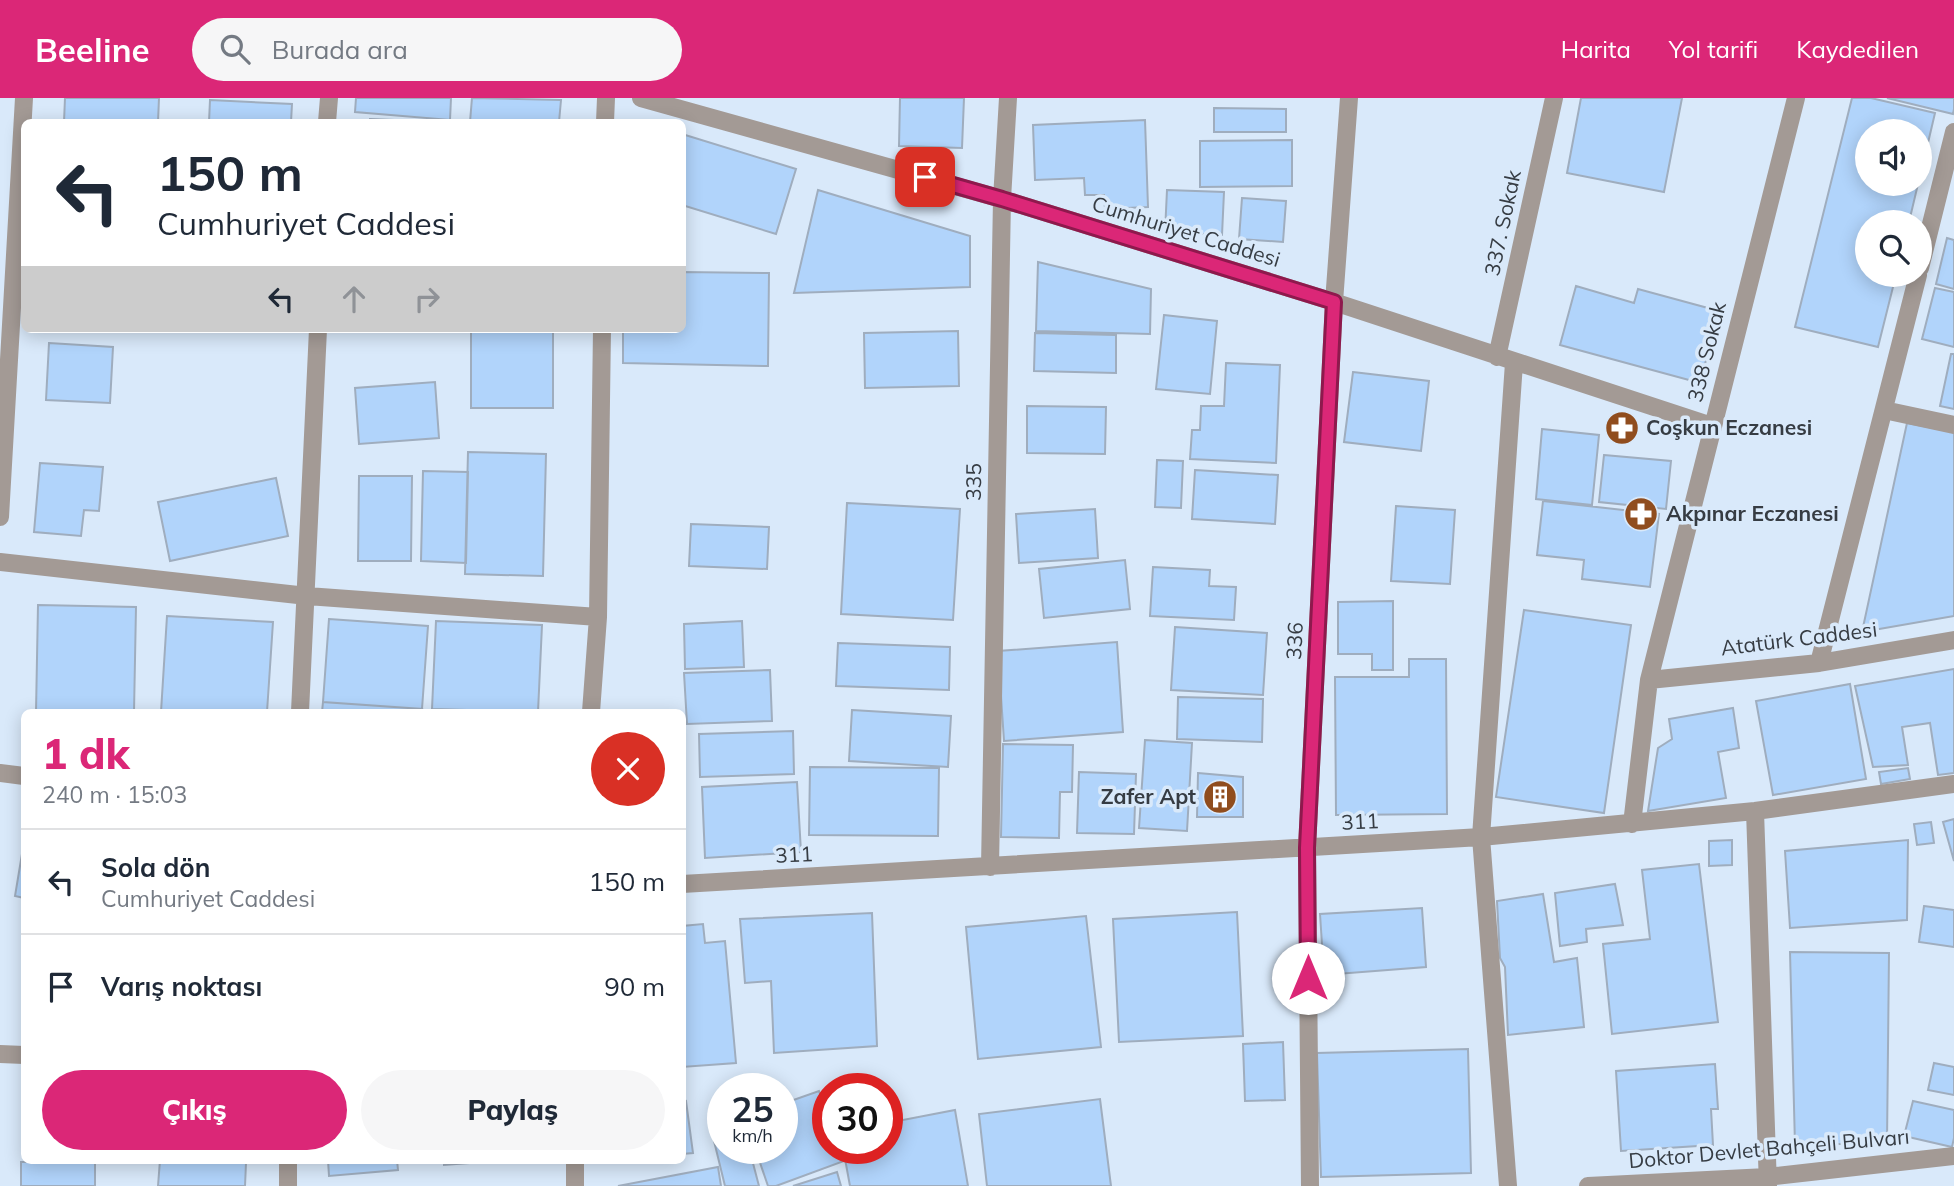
<!DOCTYPE html>
<html lang="tr">
<meta charset="utf-8">
<style>
body{margin:0;font-family:Mulish,sans-serif;background:#f6f6f7;color:#1f2937;height:100vh;display:flex;flex-direction:column;font-size:26px;white-space:nowrap}
*{box-sizing:border-box;margin:0}
p{font-size:23px;color:#747a83}
.icon{flex:none;width:38px;height:38px;fill:none;stroke:currentColor;stroke-width:2;stroke-linecap:round;stroke-linejoin:round}
.map{position:relative;flex:1;overflow:hidden}
.details{position:absolute;left:21px;top:611px;width:665px;height:455px;display:flex;flex-direction:column;background:#fff;border-radius:10px;box-shadow:0 4px 18px #0003}
.details>*{flex:none}
.hud{position:absolute;left:21px;top:21px;width:665px;height:214px;border-radius:10px;box-shadow:0 4px 18px #0003;background:#fff;color:#1f2937;overflow:hidden}
.tools{position:absolute;left:1855px;top:21px;display:grid;gap:14px}
.tools a{display:grid;place-items:center;width:77px;height:77px;border-radius:50%;background:#fff;box-shadow:0 4px 18px #0003;font-size:35px}
.speed{position:absolute;left:707px;top:975px;display:flex;gap:14px;font-size:35px;font-weight:700;text-align:center}
.speed>*{display:grid;place-content:center;width:91px;height:91px;border-radius:50%;background:#fff;box-shadow:0 4px 18px #0003;line-height:1}
.speed small{font-size:18px;font-weight:400}
.speed .limit{border:10px solid #d22;background:#fff;color:#111}
.pin{position:absolute;display:grid;place-items:center;width:60px;height:60px;color:#fff;margin:-30px;border-radius:14px;box-shadow:0 4px 10px #0006}
.me{position:absolute;width:77px;margin:-38px;rotate:0deg;stroke-linejoin:round;filter:drop-shadow(0 0 5px #0008)}
.turn{display:flex;align-items:center;gap:24px;height:147px;padding:0 21px;font-size:32px}
.turn .icon{width:91px;height:91px;stroke-width:2.5}
.turn b{display:block;font-size:49px;line-height:60px}
.lanes{display:flex;align-items:center;height:66px;padding:0 21px;background:#0003;justify-content:center;gap:35px;direction:ltr}
.lanes .off{opacity:.35}
.round{display:grid;place-items:center;flex:none;width:74px;height:74px;border-radius:37px;background:#f6f6f7}
.summary{display:flex;align-items:center;justify-content:space-between;height:119px;padding:0 21px}
h1{font-size:42px;font-weight:800;line-height:52px;color:#db2777}
.cta{display:flex;gap:14px;margin-top:auto;padding:14px 21px}
.cta a{flex:1;height:80px;border-radius:42px;background:#db2777;color:#fff;font-size:28px;font-weight:800;line-height:80px;text-align:center}
.cta a+a{background:#f6f6f7;color:#1f2937}
ul{padding:0;list-style:none}
li{display:flex;align-items:center;gap:21px;height:105px;padding:0 21px;border-top:2px solid #e0e1e3}
li div{flex:1}
li b{display:block;font-size:26px}
li em{font-style:normal}
header{display:flex;align-items:center;gap:42px;box-sizing:border-box;height:98px;padding:0 35px;background:#db2777;color:#fff}
header strong{font-size:33px}
nav{display:flex;gap:38px;margin-inline-start:auto;font-size:24px}
.search{width:490px;height:63px;background:#f6f6f7;display:flex;align-items:center;gap:18px;box-sizing:border-box;padding:0 24px;border-radius:38px;color:#747a83;font-size:26px}
.map>svg:first-child{display:block}
.building{fill:#b1d4fb;stroke:#9fadbe;stroke-width:2}
.lines{fill:none;stroke-linecap:round;stroke-linejoin:round}
.minor{stroke:#a39a95;stroke-width:18}
.route-casing{stroke:#8e194d;stroke-width:18}
.route{stroke:#db2777;stroke-width:12}
.labels{text-anchor:middle;stroke-width:7;stroke-linejoin:round;paint-order:stroke}
.street-label{font-size:21px;fill:#363c43;stroke:#d9e9fa}
.poi-label{font-size:21px;font-weight:bold;fill:#363c43;stroke:#d9e9fa;text-anchor:start}
</style>
<header>
<strong>Beeline</strong>
<div class="search"><svg class="icon" aria-label="search" viewBox="0 0 24 24"><circle cx="10" cy="10" r="6"/><path d="M15 15l6 6"/></svg>Burada ara</div>
<nav><a>Harita</a><a>Yol tarifi</a><a>Kaydedilen</a></nav>
</header>
<div class="map">
<svg width="1954" height="1088" viewBox="0 0 1954 1088">
<rect width="100%" height="100%" fill="#d9e9fa"/>
<!-- building -->
<path class="building" d="M65,0H159L158,24H64Z
M356,0H451L450,22L355,14Z
M472,0L561,2L559,24H470Z
M900,0H964L962,50L899,48Z
M1581,0H1682L1664,94L1567,75Z
M1852,0H1871L1935,15L1920,79V33H1867V86H1918L1909,124H1867V177H1896L1878,249L1795,229Z
M1887,0H1954V11L1953,16Z
M210,2L292,6L291,24H209Z
M1214,10L1286,11V34H1214Z
M370,21L443,24H370Z
M1145,22L1148,109L1105,111L1104,97H1085L1084,80L1035,82L1033,27Z
M682,36L796,71L776,136L682,107Z
M1292,42V88L1200,89V43Z
M818,92L970,138V189L794,195Z
M1167,92L1224,94L1222,137L1165,134Z
M1242,100L1286,103L1283,144L1239,141Z
M1947,140L1954,142V191L1936,186Z
M1038,164L1151,191L1150,236L1036,233Z
M682,174L769,175L768,268L623,265V231H682Z
M1576,188L1634,205L1638,191L1719,213L1700,285L1560,247Z
M1935,190L1954,194V249L1922,241Z
M1164,217L1217,223L1210,296L1156,291Z
M471,231H553V310H471Z
M958,233L959,288L865,290L864,235Z
M1035,235L1116,237V275L1034,273Z
M49,245L113,249L110,305L46,302Z
M1951,256H1954V311L1940,308Z
M1226,265L1280,267L1276,365L1190,361L1192,332H1200L1201,308H1224Z
M1353,274L1429,283L1421,353L1344,344Z
M435,284L439,340L359,346L355,290Z
M1027,308L1106,309L1105,356L1027,355Z
M1907,325L1954,334V518L1862,534Z
M1542,331L1599,337L1592,407L1536,401Z
M468,354L546,356L543,478L465,476Z
M1604,357L1671,363L1666,411L1599,404Z
M1157,362L1183,363L1181,410L1155,409Z
M40,365L103,369L99,413L84,412L81,438L34,434Z
M1195,372L1278,377L1275,426L1192,421Z
M423,373L468,374L466,465L421,463Z
M359,378H412L411,463H358Z
M276,380L288,438L170,463L158,404Z
M1543,403L1659,416L1650,489L1582,481L1584,462L1537,457Z
M847,405L960,411L953,522L841,516Z
M1396,408L1455,412L1450,486L1391,483Z
M1095,411L1098,460L1019,465L1016,416Z
M691,426L769,429L767,471L689,468Z
M1125,462L1130,511L1044,520L1039,471Z
M1153,469L1210,472L1209,488L1236,489L1234,522L1150,518Z
M1393,503V572H1372V556H1338V504Z
M38,507L136,509L134,614H36Z
M1524,512L1631,527L1604,715L1496,699Z
M167,518L273,524L267,614H161Z
M329,521L428,528L422,611L323,604Z
M436,523L542,527L538,614L432,611Z
M742,523L744,569L685,571L684,526Z
M1175,529L1267,535L1263,597L1171,592Z
M1117,544L1123,634L1004,643L998,553Z
M838,545L950,549L949,592L836,588Z
M1409,561H1446L1447,716L1336,717L1335,579H1409Z
M1954,571V675L1938,677L1930,625L1902,629L1908,667L1873,669L1855,588Z
M770,572L772,623L687,626L684,575Z
M1850,586L1866,681L1773,697L1756,603Z
M1178,599L1263,601L1262,644L1177,641Z
M323,604L422,611L421,614H322Z
M1733,610L1739,650L1718,654L1726,700L1648,713L1658,650L1672,641L1669,621Z
M432,611L506,614H432Z
M852,612L951,618L948,669L849,663Z
M793,633L794,676L700,679L699,636Z
M1145,642L1192,645L1187,733L1139,730Z
M1003,646L1073,647L1072,694H1060L1059,740L1001,739Z
M810,669L939,670L938,738L809,737Z
M1908,670L1910,681L1881,686L1879,674Z
M1079,674L1136,676L1134,736L1077,735Z
M1198,675L1243,679V719H1197Z
M797,684L801,754L705,760L702,689Z
M1954,721V763L1943,724Z
M1931,724L1934,745L1917,747L1914,726Z
M1732,742V767L1709,768V743Z
M1908,742L1907,822L1790,830L1785,753Z
M24,744V800L15,798Z
M1699,766L1718,924L1612,936L1603,846L1650,841L1642,772Z
M1615,786L1623,827L1586,831L1587,844L1560,848L1555,795Z
M1543,796L1554,864L1577,860L1584,929L1508,937L1505,869L1500,860L1497,803Z
M1924,808L1954,812V849L1919,844Z
M1422,810L1426,869L1324,877L1320,816Z
M1237,814L1243,938L1119,944L1113,821Z
M872,815L877,948L774,955L771,883L745,885L740,821Z
M1086,818L1101,949L978,961L966,829Z
M703,826L705,845L725,843L736,965L682,969V828Z
M1790,854L1889,855L1887,1045L1795,1047Z
M1283,944L1285,1002L1245,1003L1243,946Z
M1468,951L1471,1075L1321,1079L1317,955Z
M1934,965L1954,969V997L1928,992Z
M1715,966L1718,1011H1711L1713,1047L1621,1053L1616,973Z
M819,993L828,1018V1050H839L844,1063L776,1088H768L755,1050H782V1006Z
M1100,1001L1111,1088H987L979,1016Z
M686,1003L693,1055L682,1056V1004Z
M1913,1003L1954,1012V1040L1952,1049L1904,1038Z
M955,1012L968,1088H850L843,1050H887V1025Z
M723,1041V1050H749L759,1088H725L714,1043Z
M160,1062L246,1065L245,1088H158Z
M328,1062H397L398,1072L329,1078Z
M444,1062H511L444,1067Z
M95,1063V1088H21V1064Z
M718,1069L721,1088H618Z
M837,1074L841,1088H793Z"/>
<g class="lines">
<!-- minor -->
<path class="minor" d="M641,0L1002,101L1334,204L1712,328
M327,24L329,0
M605,24L606,0
M1920,170L1954,34
M1497,259L1554,0
M1884,312L1954,327
M0,419L24,0
M0,464L307,498L598,519
M1819,565L1918,177
M1649,582L1819,565L1954,542
M300,614L318,231
M591,614L598,519L602,231
M0,675L24,678
M1755,713L1768,1088
M1632,726L1649,582L1796,0
M990,769L1002,101L1008,0
M682,786L1481,739L1755,713L1954,686
M0,956L24,957
M288,1088V1062
M575,1088V1062
M1310,1088L1307,750L1334,204L1349,0
M1508,1088L1481,739L1514,265
M1588,1088L1767,1079L1954,1058"/>
</g>
<g class="lines">
<!-- route casing -->
<g class="route-casing">
<path id="route" d="M925,79L1002,101L1334,204L1307,750L1308,880"/>
</g>
<!-- route -->
<use href="#route" class="route"/>
</g>
<!-- icons -->
<defs>
<g id="pharmacy-disc" transform="scale(1.75)"><circle r="9.5" fill="#904d1e" stroke="#d9e9fa"/><path d="M-2-6h4v4h4v4h-4v4h-4v-4h-4v-4h4Z" fill="#fff"/></g>
<g id="building-disc" transform="scale(1.75)"><circle r="9.5" fill="#904d1e" stroke="#d9e9fa"/><path d="M-4-6H4V6H1V3H-1V6H-4ZM-2.5-4.3h1.7v1.8h-1.7ZM.8-4.3h1.7v1.8H.8ZM-2.5-1h1.7V.8h-1.7ZM.8-1h1.7V.8H.8Z" fill="#fff"/></g>
</defs>
<g fill-rule="evenodd">
<use href="#pharmacy-disc" x="1622" y="330"/>
<use href="#pharmacy-disc" x="1641" y="416"/>
<use href="#building-disc" x="1220" y="699"/>
</g>
<g class="labels">
<!-- street labels -->
<g class="street-label">
<text transform="translate(1503 125) rotate(-78)" y="7">337. Sokak</text>
<text transform="translate(1186 134) rotate(17)" y="7">Cumhuriyet Caddesi</text>
<text transform="translate(1707 254) rotate(-76)" y="7">338 Sokak</text>
<text transform="translate(974 384) rotate(-89)" y="7">335</text>
<text transform="translate(1799 541) rotate(-7)" y="7">Atatürk Caddesi</text>
<text transform="translate(1295 543) rotate(-87)" y="7">336</text>
<text transform="translate(1360 724) rotate(-3)" y="7">311</text>
<text transform="translate(794 757) rotate(-3)" y="7">311</text>
<text transform="translate(1769 1051) rotate(-5)" y="7">Doktor Devlet Bahçeli Bulvarı</text>
</g>
<!-- poi labels -->
<g class="poi-label">
<text x="1646" y="337">Coşkun Eczanesi</text>
<text x="1666" y="423">Akpınar Eczanesi</text>
<text x="1196" y="706" text-anchor="end">Zafer Apt</text>
</g>
</g>
</svg>
<div class="tools">
<a><svg class="icon" aria-label="sound" viewBox="0 0 24 24"><path d="M4 9h4l5-4v14l-5-4H4zM17 9q2 3 0 6"/></svg></a>
<a><svg class="icon" aria-label="search" viewBox="0 0 24 24"><circle cx="10" cy="10" r="6"/><path d="M15 15l6 6"/></svg></a>
</div>
<div class="speed"><div>25<small>km/h</small></div><div class="limit">30</div></div>
<div class="pin" style="left:925px;top:79px;background:#d93025"><svg class="icon" aria-label="arrive" viewBox="0 0 24 24"><path d="M6 21V4h12l-3 4 3 4H6"/></svg></div>
<svg class="me" style="left:1308px;top:880px" viewBox="-20 -20 40 40"><circle r="19" fill="#fff"/><path d="M0-13L10 11 0 6-10 11z" fill="#db2777"/></svg>
<div class="hud">
<div class="turn"><svg class="icon" aria-label="left" viewBox="0 0 24 24"><path d="M17 20v-9H6M10 6l-5 5 5 5"/></svg><div><b>150 m</b>Cumhuriyet Caddesi</div></div>
<div class="lanes"><svg class="icon" aria-label="left" viewBox="0 0 24 24"><path d="M17 20v-9H6M10 6l-5 5 5 5"/></svg><svg class="icon off" aria-label="ahead" viewBox="0 0 24 24"><path d="M12 20V5M6 11l6-6 6 6"/></svg><svg class="icon off" aria-label="right" viewBox="0 0 24 24"><path d="M7 20v-9h11M14 6l5 5-5 5"/></svg></div>
</div>
<section class="details">
<div class="summary"><div><h1>1 dk</h1><p>240 m · 15:03</p></div><a class="round" style="background:#d93025;color:#fff"><svg class="icon" aria-label="close" viewBox="0 0 24 24"><path d="M6 6l12 12M18 6L6 18"/></svg></a></div>
<ul>
<li><svg class="icon" aria-label="left" viewBox="0 0 24 24"><path d="M17 20v-9H6M10 6l-5 5 5 5"/></svg><div><b>Sola dön</b><p>Cumhuriyet Caddesi</p></div><em>150 m</em></li>
<li><svg class="icon" aria-label="arrive" viewBox="0 0 24 24"><path d="M6 21V4h12l-3 4 3 4H6"/></svg><div><b>Varış noktası</b></div><em>90 m</em></li>
</ul>
<div class="cta"><a>Çıkış</a><a>Paylaş</a></div>
</section>
</div>
